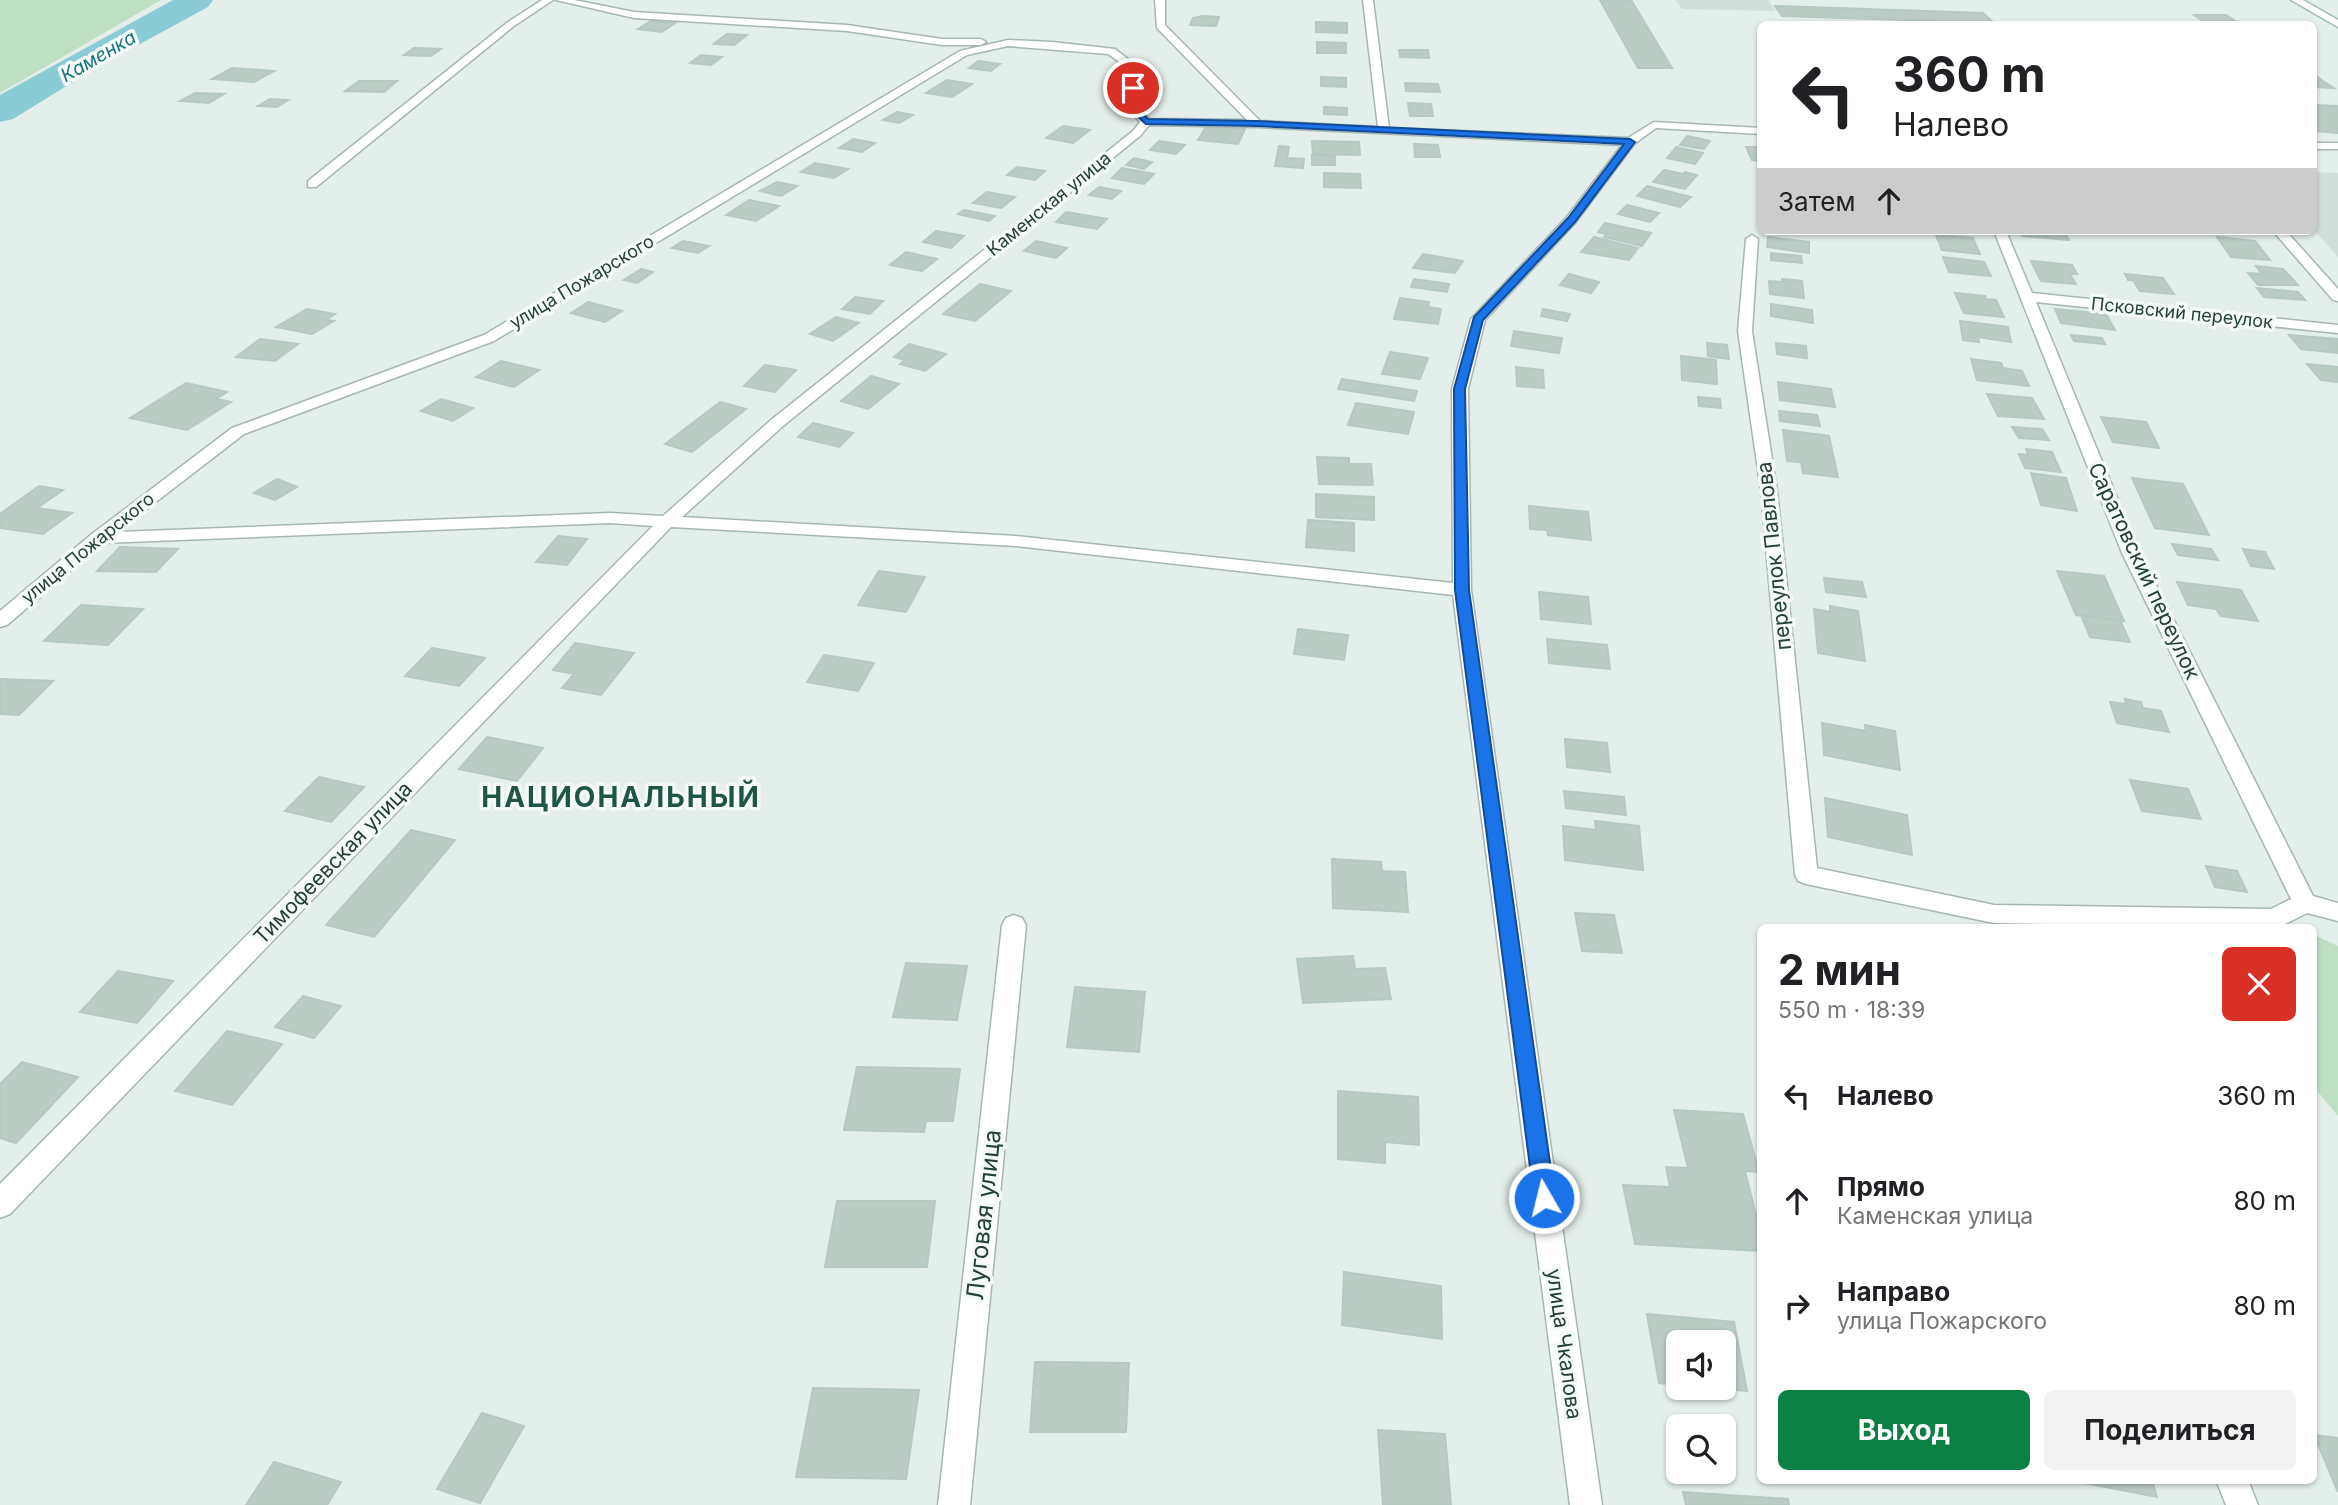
<!DOCTYPE html>
<html lang="ru">
<meta charset="utf-8">
<style>
body{margin:0;font-family:Inter,sans-serif;background:#f2f2f2;color:#202124;height:100vh;display:flex;flex-direction:column;font-size:26px;white-space:nowrap}
*{box-sizing:border-box;margin:0}
p{font-size:23px;color:#757577}
.icon{flex:none;width:38px;height:38px;fill:none;stroke:currentColor;stroke-width:2;stroke-linecap:round;stroke-linejoin:round}
.map{position:relative;flex:1;overflow:hidden}
.panel{position:absolute;left:1757px;top:924px;width:560px;height:560px;display:flex;flex-direction:column;background:#fff;border-radius:10px;box-shadow:0 2px 5px #0004}
.panel>*{flex:none}
.guide{position:absolute;left:1757px;top:21px;width:560px;height:214px;border-radius:10px;box-shadow:0 2px 5px #0004;background:#fff;color:#202124;overflow:hidden}
.fabs{position:absolute;left:1666px;top:1330px;display:grid;gap:14px}
.fabs a{display:grid;place-items:center;width:70px;height:70px;border-radius:10px;background:#fff;box-shadow:0 2px 5px #0004;font-size:35px}
.pin{position:absolute;display:grid;place-items:center;width:60px;height:60px;color:#fff;margin:-30px;border:4px solid #fff;border-radius:50%;box-shadow:0 2px 7px #0007}
.me{position:absolute;width:77px;margin:-38px;rotate:352deg;stroke-linejoin:round;filter:drop-shadow(0 0 5px #0008)}
.turn{display:flex;align-items:center;gap:24px;height:147px;padding:0 21px;font-size:32px}
.turn .icon{width:91px;height:91px;stroke-width:2.5}
.turn b{display:block;font-size:49px;line-height:60px}
.then{display:flex;align-items:center;height:66px;padding:0 21px;background:#0003;gap:14px;font-size:26px}
.round{display:grid;place-items:center;flex:none;width:74px;height:74px;border-radius:10px;background:#f2f2f2}
.headline{display:flex;align-items:center;justify-content:space-between;height:119px;padding:0 21px}
h1{font-size:42px;font-weight:700;line-height:52px}
.button{display:flex;gap:14px;margin-top:auto;padding:14px 21px}
.button a{flex:1;height:80px;border-radius:10px;background:#0b8043;color:#fff;font-size:28px;font-weight:700;line-height:80px;text-align:center}
.button a+a{background:#f2f2f2;color:#202124}
ul{padding:0;list-style:none}
li{display:flex;align-items:center;gap:21px;height:105px;padding:0 21px}
li div{flex:1}
li b{display:block;font-size:26px}
li em{font-style:normal}
.map>svg:first-child{display:block}
.built{fill:#d2ded9}
.green{fill:#bde0c5}
.lines{fill:none;stroke-linecap:round;stroke-linejoin:round}
.river{fill:#8bcbd5;fill-rule:evenodd}
.building{fill:#bcccc5;stroke:#b6c8c0;stroke-width:2}
.street-casing{stroke:#a6b7b1;stroke-width:3}
.secondary-casing{stroke:#a2bbb1;stroke-width:3}
.street{fill:#fff;fill-rule:evenodd}
.secondary{fill:#fff;fill-rule:evenodd}
.route{fill:#1a73e8;stroke:#114b97;stroke-width:2}
.labels{text-anchor:middle;stroke-width:7;stroke-linejoin:round;paint-order:stroke}
.far-street-label{font-size:18px;fill:#234138;stroke:#f5faf8}
.far-water-label{font-size:19px;font-style:italic;fill:#197280;stroke:#f5faf8}
.street-label{font-size:21px;fill:#234138;stroke:#f5faf8}
.near-street-label{font-size:24px;fill:#234138;stroke:#f5faf8}
.district-label{font-size:28px;font-weight:bold;letter-spacing:2px;fill:#1d5546;stroke:#f5faf8}
</style>
<div class="map">
<svg width="2338" height="1505" viewBox="0 0 2338 1505">
<rect width="100%" height="100%" fill="#e4eeea"/>
<!-- built -->
<path class="built" d="M1676,0H1768L1775,11L1682,9Z
M2314,172L2338,173V257L2314,230Z"/>
<!-- green -->
<path class="green" d="M0,0H161L0,93Z
M2314,935L2338,946V1116L2314,1087Z"/>
<g class="lines">
<!-- river -->
<path class="river" d="M173,0H213L208,7L94,69L13,119L0,122V95Z"/>
</g>
<!-- building -->
<path class="building" d="M1600,0H1631L1672,68H1638Z
M1775,6L1983,13L1994,23L1782,16Z
M2194,15H2226L2240,24H2208Z
M1203,16L1219,17L1216,26L1190,25L1193,18Z
M651,21L675,23L662,32L638,29Z
M1316,22L1347,23V33L1316,32Z
M727,34L747,35L734,45L714,44Z
M1317,42L1346,43V53H1317Z
M414,48L441,49L431,56L404,55Z
M1399,50H1428L1429,58L1400,57Z
M701,55L722,57L711,65L690,63Z
M978,61L1000,64L991,71L969,68Z
M232,68L274,71L254,82L212,79Z
M2314,74L2323,81L2334,88L2314,87Z
M1321,77L1346,78V87L1321,86Z
M947,80L972,84L952,97L926,93Z
M359,81H397L384,92L345,91Z
M1405,83L1438,84L1440,92L1406,91Z
M195,93L224,94L209,103L180,101Z
M270,99L288,100L277,107L258,106Z
M1408,103L1431,104L1433,116H1410Z
M2314,105L2338,106V133L2314,131Z
M1324,107L1347,108V115L1324,114Z
M897,112L913,115L899,123L883,120Z
M1207,125L1245,129L1238,144L1198,140Z
M1063,126L1090,130L1073,143L1046,138Z
M1687,136L1710,141L1704,149L1680,145Z
M853,139L875,143L862,152L839,148Z
M1159,141L1185,145L1176,154L1150,150Z
M1312,141L1359,142L1360,155L1313,154Z
M1414,144L1438,145L1440,157H1415Z
M1279,146L1289,147L1287,158L1304,159L1303,168L1275,166Z
M1676,147L1703,153L1695,164L1667,158Z
M1746,147H1757L1760,161L1752,160Z
M1312,155L1335,156V165H1312Z
M1134,158L1152,162L1144,169L1126,165Z
M815,163L848,169L834,178L801,172Z
M1017,167L1045,171L1035,180L1007,175Z
M1122,168L1154,174L1144,184L1112,178Z
M1664,170L1683,174L1685,172L1697,175L1685,189L1653,182Z
M1324,173L1360,174L1361,188L1324,187Z
M777,182L797,186L781,196L760,191Z
M1647,186L1691,197L1680,207L1637,196Z
M1099,187L1121,191L1112,199L1089,195Z
M987,192L1015,197L1001,208L973,203Z
M749,200L779,206L756,221L726,215Z
M1627,205L1659,213L1650,222L1618,214Z
M964,210L995,216L989,221L958,214Z
M1066,212L1107,219L1097,229L1056,222Z
M1605,223L1651,233L1642,246L1604,237L1607,234L1598,232Z
M936,231L964,236L951,248L923,242Z
M2020,231H2064L2069,240L2022,236Z
M1936,235L1973,238L1980,254L1942,250Z
M1594,237L1638,248L1629,260L1581,252Z
M1768,237L1809,242V253L1767,247Z
M2217,237L2255,241L2270,260L2231,257Z
M683,241L709,246L698,253L672,248Z
M1036,241L1067,248L1056,258L1024,251Z
M906,252L937,259L922,271L890,265Z
M1771,253L1801,256L1802,263L1771,260Z
M1423,254L1463,261L1455,273L1413,268Z
M1943,257L1984,262L1991,276L1949,272Z
M2031,261L2072,265L2077,274H2070L2076,284L2041,281Z
M2256,266L2283,269L2298,285H2258L2248,273L2262,274Z
M641,269L653,272L637,283L624,280Z
M1569,274L1599,282L1591,293L1560,285Z
M2125,274L2163,278L2174,294L2140,291L2133,280H2128Z
M1414,279L1449,284L1447,292L1411,287Z
M1782,279L1802,281L1804,298L1770,294L1769,281L1782,282Z
M980,284L1011,291L975,321L943,314Z
M2257,288L2298,292L2305,300L2264,297Z
M1955,293L1985,296L1986,299L1996,300L2004,317L1964,313Z
M855,297L883,301L870,314L842,309Z
M1400,298L1429,302L1428,307L1441,309L1438,324L1394,319Z
M588,302L622,311L605,322L571,313Z
M1771,304L1812,310L1813,323L1771,316Z
M307,309L335,314L326,320L334,321L312,334L276,327Z
M1543,309L1570,314L1567,321L1541,316Z
M2055,309L2106,314L2115,330L2061,323Z
M836,317L859,323L833,341L810,334Z
M1960,321L2008,327L2011,342L1978,337L1979,342L1963,340Z
M1514,331L1562,338L1559,353L1511,346Z
M2071,335L2102,338L2105,344L2074,341Z
M2289,335L2338,339V353L2301,349Z
M260,339L298,344L275,361L236,357Z
M1707,343L1727,345L1729,359L1708,356Z
M1776,343L1806,346L1807,358L1777,354Z
M909,344L946,354L925,371L900,364L905,360L894,357Z
M1390,352L1428,358L1420,379L1382,374Z
M1681,356L1716,360L1717,384L1682,380Z
M1971,359L2001,363L2003,368L2022,371L2029,386L1977,380Z
M501,361L539,370L514,387L476,377Z
M2307,364L2338,367V382L2321,380Z
M765,365L796,370L775,392L744,386Z
M1516,367L1543,370L1544,388L1517,386Z
M871,376L899,384L868,409L841,401Z
M1342,379L1417,391L1414,401L1338,389Z
M1778,382L1831,389L1835,407L1780,400Z
M186,383L227,392L216,399L231,402L187,430L130,418Z
M1987,394L2032,398L2044,419L1998,416Z
M1698,397L1720,399L1721,408L1699,406Z
M441,399L473,408L453,421L421,411Z
M720,402L746,409L692,452L665,444Z
M1356,403L1414,412L1408,434L1348,425Z
M1779,411L1817,415L1820,426L1780,421Z
M2101,417L2146,422L2159,448L2113,442Z
M813,423L853,433L839,447L798,437Z
M2012,427L2042,429L2049,440L2019,438Z
M1783,430L1829,436L1838,477L1803,473L1801,462L1787,461Z
M2026,449L2052,452L2061,472L2025,468L2019,454L2028,455Z
M1317,457L1349,458V464H1371L1373,485L1319,484Z
M2031,473L2066,478L2077,511L2041,505Z
M2132,478L2183,484L2209,535L2155,528Z
M277,479L297,487L275,500L254,493Z
M39,486L63,490L37,508L72,513L43,534L0,528V514Z
M1316,494L1374,497V520L1316,517Z
M1529,506L1588,512L1591,540L1548,535L1547,530L1530,529Z
M1308,520L1354,523V551L1306,547Z
M558,536L587,539L567,565L536,562Z
M2172,544L2211,549L2218,560L2178,555Z
M120,547L178,549L156,572L97,571Z
M2243,549L2265,552L2274,569L2251,566Z
M879,571L925,577L906,612L858,605Z
M2057,571L2104,576L2124,621L2076,615Z
M1824,578L1862,582L1866,597L1826,592Z
M2177,582L2241,590L2258,621L2221,616L2216,609L2188,605Z
M1539,592L1588,597L1591,624L1541,619Z
M81,605L143,609L108,645L44,641Z
M1830,606L1858,611L1865,661L1818,653L1814,609L1830,612Z
M2081,615L2120,620L2130,642L2090,637Z
M1298,629L1348,635L1344,660L1294,654Z
M1547,639L1607,645L1610,669L1549,663Z
M575,643L634,653L601,695L562,688L574,674L553,670Z
M432,648L485,658L459,686L405,676Z
M824,655L874,663L858,691L807,682Z
M0,679L53,681L19,715L0,714Z
M2125,699L2141,702L2143,708L2161,711L2169,732L2117,723L2110,702L2126,704Z
M1822,723L1866,731L1865,725L1895,731L1900,770L1824,755Z
M487,737L543,748L517,781L459,769Z
M1565,739L1607,743L1610,772L1567,767Z
M319,777L364,787L331,822L285,811Z
M2130,780L2188,789L2201,819L2142,811Z
M1564,791L1624,797L1626,815L1566,808Z
M1825,798L1907,815L1912,855L1828,837Z
M1595,821L1639,826L1643,870L1565,860L1563,826L1596,830Z
M411,830L455,840L374,937L326,925Z
M1332,859L1381,862L1382,871L1405,872L1408,912L1333,908Z
M2206,866L2237,871L2247,892L2215,887Z
M1575,913L1614,915L1622,953L1582,951Z
M1353,956L1355,969L1385,968L1391,999L1303,1003L1297,959Z
M906,963L967,966L957,1020L893,1017Z
M118,971L173,981L137,1023L80,1012Z
M1075,987L1145,992L1139,1052L1067,1047Z
M303,996L341,1006L314,1038L275,1027Z
M227,1031L282,1044L232,1105L175,1091Z
M22,1062L78,1077L16,1143L0,1138V1084Z
M857,1067L960,1069L953,1121H926L924,1132L844,1130Z
M1338,1091L1418,1097L1419,1145L1385,1142V1163L1338,1159Z
M1674,1110L1743,1114L1759,1172L1745,1171L1760,1231V1251L1635,1244L1623,1185L1670,1187L1666,1167L1688,1168Z
M837,1201H935L927,1267H825Z
M1344,1272L1441,1286L1442,1339L1342,1325Z
M1647,1314L1734,1322L1747,1391L1711,1388H1724V1342H1678V1385L1659,1383Z
M1035,1362L1129,1363L1126,1432H1030Z
M813,1388L919,1390L906,1479L796,1477Z
M482,1413L524,1426L480,1503L437,1489Z
M1378,1430L1445,1434L1451,1505H1383Z
M2314,1435L2338,1438V1492Z
M274,1462L341,1482L327,1505H246Z
M2084,1480H2152L2157,1497L2084,1483Z
M1683,1492L1788,1499L1789,1505H1686Z"/>
<g class="lines">
<!-- street casing -->
<g class="street-casing">
<path id="street" d="M542,0H553L514,26L316,187H308V181L508,22Z
M556,0H574L634,12L847,25L942,39H981L986,42L981,45H942L847,31L634,18Z
M1155,0H1165V25L1260,121L1378,127L1363,0H1373L1389,128L1628,138L1654,122L1760,128V134L1656,128L1634,144L1575,223L1485,320L1468,389L1471,590L1602,1505H1570L1453,595L1016,546L671,527L10,1214L0,1218V1184L653,526L610,523L103,543L7,625L0,627V611L92,534L232,428L484,335L960,51L1008,40L1052,42L1115,49L1138,67V108L1149,119L1247,120L1157,28ZM1008,46L1108,54L1128,68V109L1140,122L1133,131L771,420L663,516L610,513L117,532L244,434L494,341L967,55ZM1149,125L1257,127L1622,145L1567,217L1471,319L1452,389L1453,583L1016,536L682,517L783,426L1141,135Z
M2314,143H2338V149H2314Z
M1994,231H2006L2032,293L2338,325V333L2036,302L2140,553L2313,896L2338,903V921L2307,913L2277,928L1994,923L1806,884L1798,881L1795,875L1761,491L1738,331L1746,239L1752,235L1758,239L1752,331L1777,491L1817,868L1994,905L2271,909L2291,899L2122,553Z
M2273,231H2286L2338,289V301L2333,300Z
M1014,915L1022,918L1026,925L970,1505H938L1002,925L1006,918Z
M2216,1480H2248L2258,1505H2226Z"/>
</g>
<!-- secondary casing -->
<g class="secondary-casing">
<path id="secondary" d="M2291,0H2303L2338,20V27Z"/>
</g>
<!-- street -->
<use href="#street" class="street"/>
<!-- secondary -->
<use href="#secondary" class="secondary"/>
</g>
<!-- route -->
<path class="route" d="M1133,86L1137,88V109L1148,119L1257,121L1630,139L1635,142L1575,222L1483,320L1465,389L1469,590L1555,1198L1552,1205L1544,1208L1537,1205L1534,1198L1455,590L1454,389L1474,317L1568,218L1624,144L1257,126L1146,124L1129,109V88Z"/>
<g class="labels">
<!-- far-street labels -->
<g class="far-street-label">
<text transform="translate(1049 204) rotate(-39)" y="6">Каменская улица</text>
<text transform="translate(582 282) rotate(-31)" y="6">улица Пожарского</text>
<text transform="translate(2182 313) rotate(6)" y="6">Псковский переулок</text>
<text transform="translate(88 548) rotate(-39)" y="6">улица Пожарского</text>
</g>
<!-- far-water labels -->
<g class="far-water-label">
<text transform="translate(98 56) rotate(-30)" y="7">Каменка</text>
</g>
<!-- street labels -->
<g class="street-label">
<text transform="translate(1774 556) rotate(-96)" y="7">переулок Павлова</text>
<text transform="translate(2144 571) rotate(65)" y="7">Саратовский переулок</text>
<text transform="translate(333 863) rotate(-46)" y="7">Тимофеевская улица</text>
<text transform="translate(1564 1344) rotate(82)" y="7">улица Чкалова</text>
</g>
<!-- near-street labels -->
<g class="near-street-label">
<text transform="translate(984 1215) rotate(-84)" y="8">Луговая улица</text>
</g>
<!-- district labels -->
<g class="district-label">
<text x="621" y="807">НАЦИОНАЛЬНЫЙ</text>
</g>
</g>
</svg>
<div class="fabs">
<a><svg class="icon" aria-label="sound" viewBox="0 0 24 24"><path d="M4 9h4l5-4v14l-5-4H4zM17 9q2 3 0 6"/></svg></a>
<a><svg class="icon" aria-label="search" viewBox="0 0 24 24"><circle cx="10" cy="10" r="6"/><path d="M15 15l6 6"/></svg></a>
</div>
<div class="pin" style="left:1133px;top:88px;background:#d93025"><svg class="icon" aria-label="arrive" viewBox="0 0 24 24"><path d="M6 21V4h12l-3 4 3 4H6"/></svg></div>
<svg class="me" style="left:1544px;top:1198px" viewBox="-20 -20 40 40"><circle r="17" fill="#1a73e8" stroke="#fff" stroke-width="3"/><path d="M0-11L8 9 0 5-8 9z" fill="#fff"/></svg>
<div class="guide">
<div class="turn"><svg class="icon" aria-label="left" viewBox="0 0 24 24"><path d="M17 20v-9H6M10 6l-5 5 5 5"/></svg><div><b>360 m</b>Налево</div></div>
<div class="then">Затем<svg class="icon" aria-label="ahead" viewBox="0 0 24 24"><path d="M12 20V5M6 11l6-6 6 6"/></svg></div>
</div>
<section class="panel">
<div class="headline"><div><h1>2 мин</h1><p>550 m · 18:39</p></div><a class="round" style="background:#d93025;color:#fff"><svg class="icon" aria-label="close" viewBox="0 0 24 24"><path d="M6 6l12 12M18 6L6 18"/></svg></a></div>
<ul>
<li><svg class="icon" aria-label="left" viewBox="0 0 24 24"><path d="M17 20v-9H6M10 6l-5 5 5 5"/></svg><div><b>Налево</b></div><em>360 m</em></li>
<li><svg class="icon" aria-label="ahead" viewBox="0 0 24 24"><path d="M12 20V5M6 11l6-6 6 6"/></svg><div><b>Прямо</b><p>Каменская улица</p></div><em>80 m</em></li>
<li><svg class="icon" aria-label="right" viewBox="0 0 24 24"><path d="M7 20v-9h11M14 6l5 5-5 5"/></svg><div><b>Направо</b><p>улица Пожарского</p></div><em>80 m</em></li>
</ul>
<div class="button"><a>Выход</a><a>Поделиться</a></div>
</section>
</div>
